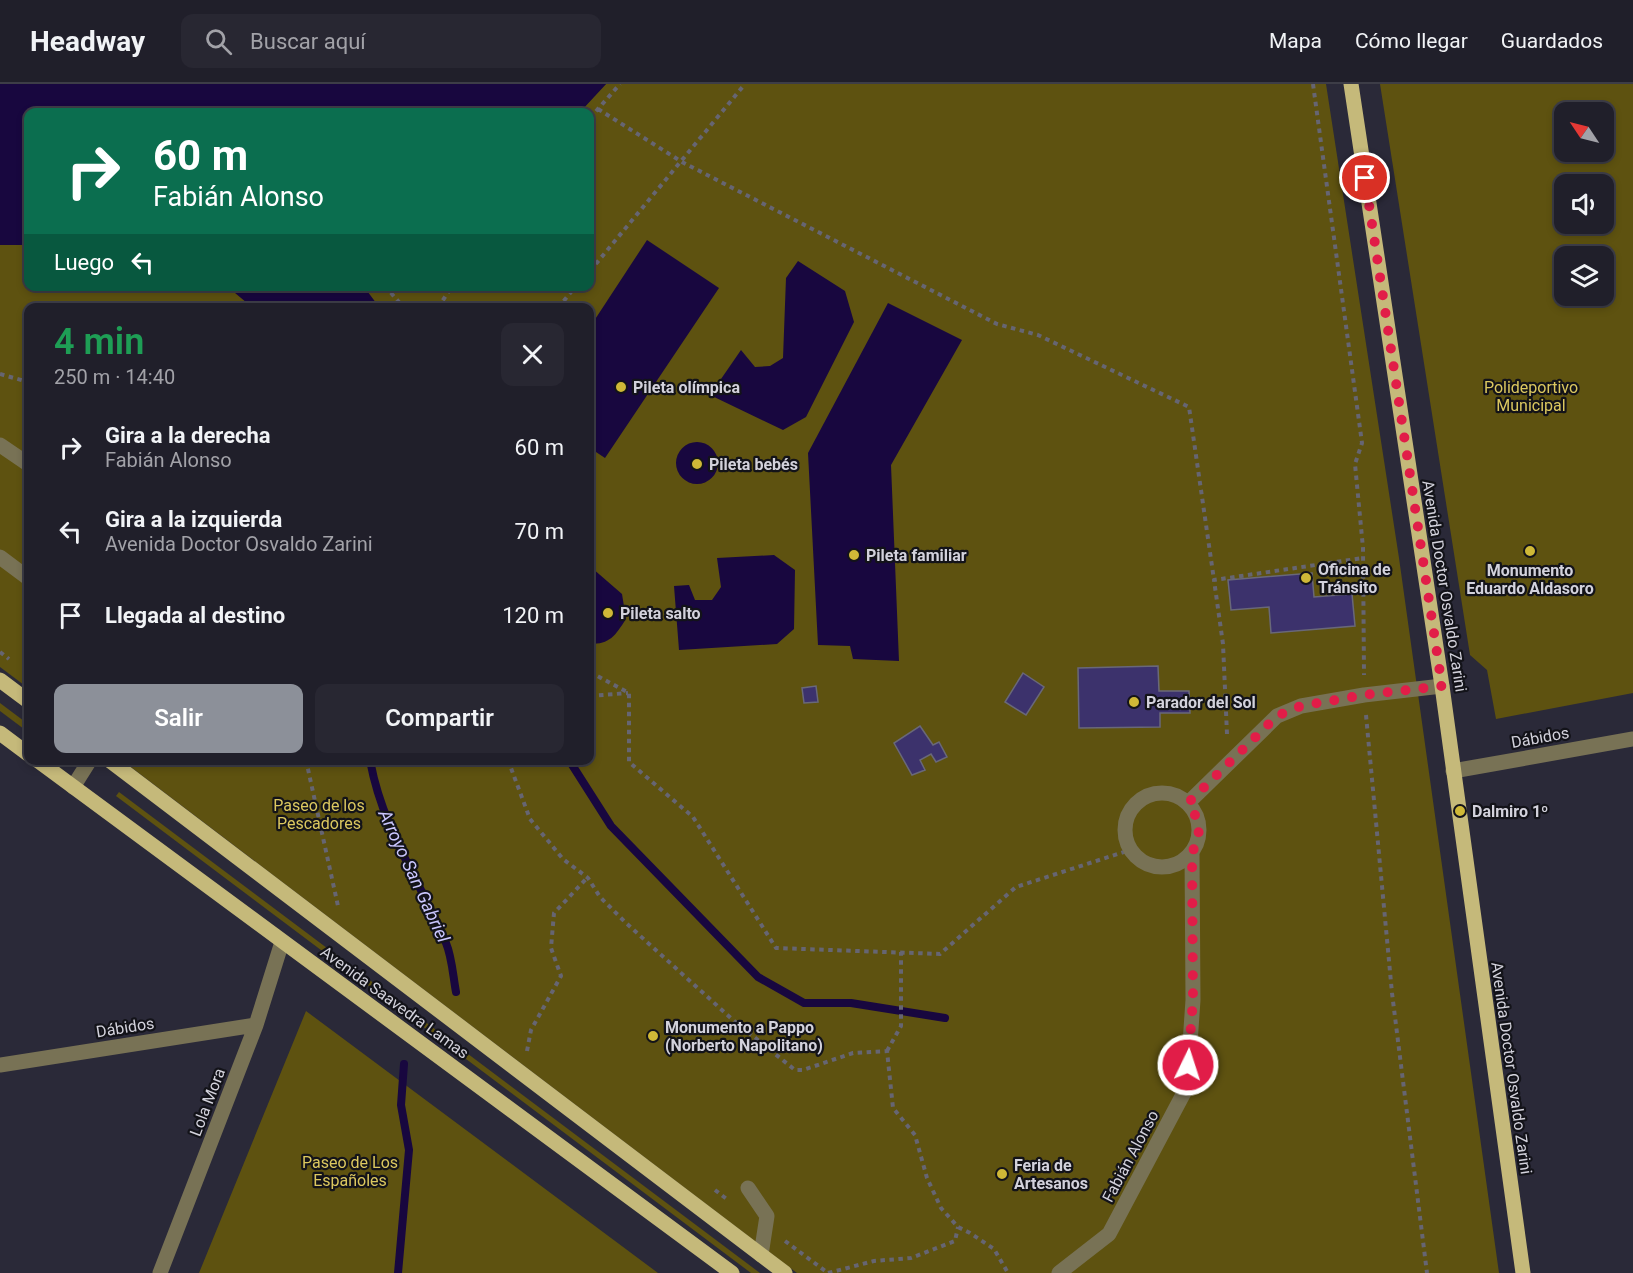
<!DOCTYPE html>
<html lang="es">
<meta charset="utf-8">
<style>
body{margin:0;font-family:Roboto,sans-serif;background:#282732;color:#f1f3f6;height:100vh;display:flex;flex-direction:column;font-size:22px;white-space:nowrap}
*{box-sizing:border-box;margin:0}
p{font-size:20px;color:#a2a2a8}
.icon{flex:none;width:33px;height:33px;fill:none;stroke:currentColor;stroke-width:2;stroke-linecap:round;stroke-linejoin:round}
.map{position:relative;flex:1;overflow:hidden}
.sheet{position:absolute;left:24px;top:219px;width:570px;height:462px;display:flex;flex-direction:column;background:#201f2a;border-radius:12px;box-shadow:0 3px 9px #0003,0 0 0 2px #3d3d47}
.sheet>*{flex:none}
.hud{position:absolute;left:24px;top:24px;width:570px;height:183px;border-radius:12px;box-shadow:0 3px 9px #0003,0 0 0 2px #3d3d47;background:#0b6e4f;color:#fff;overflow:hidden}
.needle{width:39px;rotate:305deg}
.controls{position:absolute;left:1554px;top:18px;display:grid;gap:12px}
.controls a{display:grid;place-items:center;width:60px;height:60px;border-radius:12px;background:#201f2a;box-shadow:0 3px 9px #0003,0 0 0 2px #3d3d47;font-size:30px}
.pin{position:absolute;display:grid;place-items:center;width:51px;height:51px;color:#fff;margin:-26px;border:3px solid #fff;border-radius:50%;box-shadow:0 2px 6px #0007}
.me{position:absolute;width:66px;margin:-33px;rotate:4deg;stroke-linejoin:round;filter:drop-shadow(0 0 4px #0008)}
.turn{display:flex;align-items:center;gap:21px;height:126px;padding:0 30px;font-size:27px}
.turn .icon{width:78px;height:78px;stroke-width:2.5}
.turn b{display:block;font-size:42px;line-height:51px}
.then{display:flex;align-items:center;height:57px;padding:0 30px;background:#0003;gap:12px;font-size:22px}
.round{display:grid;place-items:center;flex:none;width:63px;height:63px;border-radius:12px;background:#282732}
.headline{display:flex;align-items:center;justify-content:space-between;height:102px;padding:0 30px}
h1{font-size:36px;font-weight:600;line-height:45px;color:#1e9e55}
.button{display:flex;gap:12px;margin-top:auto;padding:12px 30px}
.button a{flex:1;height:69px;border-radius:12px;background:#8c9099;color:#fff;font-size:24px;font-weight:600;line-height:69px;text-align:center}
.button a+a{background:#282732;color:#f1f3f6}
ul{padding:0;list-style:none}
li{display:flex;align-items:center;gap:18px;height:84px;padding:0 30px}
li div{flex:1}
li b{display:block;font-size:22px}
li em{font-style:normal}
header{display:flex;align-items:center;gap:36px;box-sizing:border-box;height:84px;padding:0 30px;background:#201f2a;border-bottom:2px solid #3d3d47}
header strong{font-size:28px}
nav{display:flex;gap:33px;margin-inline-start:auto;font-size:21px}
.search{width:420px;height:54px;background:#282732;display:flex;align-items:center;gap:15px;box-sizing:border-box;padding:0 21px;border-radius:12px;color:#a2a2a8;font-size:22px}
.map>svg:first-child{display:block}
.green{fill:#5e5210;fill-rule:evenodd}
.water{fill:#18073f}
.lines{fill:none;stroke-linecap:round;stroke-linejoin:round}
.stream{stroke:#18073f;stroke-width:8}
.building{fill:#3c326c;stroke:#696879;stroke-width:1.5}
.path{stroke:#666572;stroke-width:4;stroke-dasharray:4.5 4.5;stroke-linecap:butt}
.minor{stroke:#787255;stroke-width:15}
.major{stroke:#c5b97a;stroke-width:15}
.route{stroke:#e11d48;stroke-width:10;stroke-dasharray:0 18}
.poi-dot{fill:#cfb837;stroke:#131319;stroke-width:2}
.labels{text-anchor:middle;stroke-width:4.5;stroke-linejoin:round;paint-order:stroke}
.poi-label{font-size:16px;font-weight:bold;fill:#d3d2dc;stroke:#131319;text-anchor:start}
.park-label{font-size:16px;fill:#dcc85f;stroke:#131319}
.street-label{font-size:16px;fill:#d3d2dc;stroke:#131319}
.water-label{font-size:18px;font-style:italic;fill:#cbc7fe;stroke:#131319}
</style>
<header>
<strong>Headway</strong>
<div class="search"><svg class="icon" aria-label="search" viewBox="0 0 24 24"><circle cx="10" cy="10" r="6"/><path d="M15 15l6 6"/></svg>Buscar aquí</div>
<nav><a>Mapa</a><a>Cómo llegar</a><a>Guardados</a></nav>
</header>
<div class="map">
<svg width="1633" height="1189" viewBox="0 0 1633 1189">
<rect width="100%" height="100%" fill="#2a2938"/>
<!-- green -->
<path class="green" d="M606,0H1326L1399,474L1499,1189H797L123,677L590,676V224L379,223L364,203L590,202V28H580Z
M1380,0H1633V609L1496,635L1487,586L1470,571ZM1564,28H1604V68H1564ZM1604,100V140H1564V100ZM1564,172H1604V212H1564Z
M11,160L28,161V202L219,203L234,208L252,223L28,224V604L0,583V161Z
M0,619L28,640V648L0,627Z
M119,708L760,1189H751L116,712Z
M306,927L658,1189H199Z"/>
<!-- water -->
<path class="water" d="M0,0H606L580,28H28V161H0Z
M647,156L719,204L605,374L590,364V243Z
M798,177L845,207L854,238L806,333L783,346L710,311L741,266L755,283L770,282L783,274L786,194Z
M219,203H364L379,223H252L234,208Z
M888,219L962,256L891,381L899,577L853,575L850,562L818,561L808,369Z
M676 379a21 21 0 1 1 42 0a21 21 0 1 1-42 0Z
M774,471L795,486L794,545L777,560L679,566L674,502L689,501L695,516H712L721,503L717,474Z
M592,484L622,510L626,535C615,552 610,560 590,560V488Z"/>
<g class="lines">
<!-- stream -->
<path class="stream" d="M370,676C382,744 420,797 446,859C452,873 453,892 456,908
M569,676L611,742L758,893L804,919H851L945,934
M398,1189L409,1066L401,1021L404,980"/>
</g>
<!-- building -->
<path class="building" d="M1312,489L1314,513L1352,510L1355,542L1271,549L1269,523L1231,526L1228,496Z
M1158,582L1159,607H1189L1190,629H1160V643L1079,644L1078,584Z
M1023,589L1044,603L1026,631L1005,618Z
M816,602L818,618L804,619L802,604Z
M920,642L933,661L939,658L947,673L936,678L931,670L920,676L925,686L912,691L894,659Z"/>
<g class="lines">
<!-- path -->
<path class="path" d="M1313,0L1362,359L1355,380L1363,464L1364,591
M598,25L682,78L997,240L1038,251L1189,323L1214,496
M590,34L620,0
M590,187L745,0
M385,202L404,224
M438,224L452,202
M558,224L576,202
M0,290L28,298
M0,568L9,575
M590,588L629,609V678L693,733L776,864L940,870L1016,803L1130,766
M590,612L628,609
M1366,631L1392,909L1427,1189
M1227,650L1223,560L1214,496L1363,474
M306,676L338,822
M508,676L530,735L563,775L588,794L600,813L626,839L733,936L795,986H803L853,969L887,967L893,1024L915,1051L927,1094L941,1124L958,1143L970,1149L994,1165L1008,1189
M527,967L531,946L561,892L551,864L554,829L587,794
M887,967L901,942V868
M715,1106L728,1116
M785,1157L828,1189
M828,1189L874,1177L911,1174L955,1157L958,1143"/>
<!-- minor -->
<path class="minor" d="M0,361L28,380
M0,473L28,494
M1453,687L1633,655
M73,703L90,676
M1125 746a37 37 0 1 1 74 0a37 37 0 1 1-74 0Z
M1188,719L1277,632L1301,622L1364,611L1442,602
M0,981L256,941
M748,1104L767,1132L761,1171
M160,1189L256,941L282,858
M1059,1189L1109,1150L1187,1003L1193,916L1192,769"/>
<!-- major -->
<path class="major" d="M1351,0L1442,602L1523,1189
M0,596L28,617
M0,649L28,670
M37,676L732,1189
M109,676L785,1189"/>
</g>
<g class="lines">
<!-- route -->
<path class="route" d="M1188,981L1193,916L1192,769C1202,747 1201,739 1188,719L1277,632L1301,622L1364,611L1442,602L1365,94"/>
</g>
<!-- markers -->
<g class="poi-dot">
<circle cx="621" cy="303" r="6"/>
<circle cx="697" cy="380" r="6"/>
<circle cx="1530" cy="467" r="6"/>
<circle cx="854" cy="471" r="6"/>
<circle cx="1306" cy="494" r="6"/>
<circle cx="608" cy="529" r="6"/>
<circle cx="1134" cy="618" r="6"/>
<circle cx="1460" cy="727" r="6"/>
<circle cx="653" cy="952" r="6"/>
<circle cx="1002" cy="1090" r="6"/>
</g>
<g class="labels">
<!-- poi labels -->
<g class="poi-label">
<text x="633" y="309">Pileta olímpica</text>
<text x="709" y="386">Pileta bebés</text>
<text x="866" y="477">Pileta familiar</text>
<text x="1318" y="491">Oficina de<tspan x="1318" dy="18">Tránsito</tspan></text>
<text x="1530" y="492" text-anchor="middle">Monumento<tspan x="1530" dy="18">Eduardo Aldasoro</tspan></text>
<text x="620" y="535">Pileta salto</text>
<text x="1146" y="624">Parador del Sol</text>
<text x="1472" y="733">Dalmiro 1º</text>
<text x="665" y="949">Monumento a Pappo<tspan x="665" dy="18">(Norberto Napolitano)</tspan></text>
<text x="1014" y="1087">Feria de<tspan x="1014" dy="18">Artesanos</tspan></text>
</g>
<!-- park labels -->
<g class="park-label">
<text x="1531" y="309">Polideportivo<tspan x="1531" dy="18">Municipal</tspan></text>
<text x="319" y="727">Paseo de los<tspan x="319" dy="18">Pescadores</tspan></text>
<text x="350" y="1084">Paseo de Los<tspan x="350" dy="18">Españoles</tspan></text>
</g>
<!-- street labels -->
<g class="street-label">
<text transform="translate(1445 502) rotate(81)" y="6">Avenida Doctor Osvaldo Zarini</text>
<text transform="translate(1540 653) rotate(-10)" y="6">Dábidos</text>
<text transform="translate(395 918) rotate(36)" y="6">Avenida Saavedra Lamas</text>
<text transform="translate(125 943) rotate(-9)" y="6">Dábidos</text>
<text transform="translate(1512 984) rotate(82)" y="6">Avenida Doctor Osvaldo Zarini</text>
<text transform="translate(207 1018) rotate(-69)" y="6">Lola Mora</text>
<text transform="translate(1130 1072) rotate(-62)" y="6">Fabián Alonso</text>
</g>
<!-- water labels -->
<g class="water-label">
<text transform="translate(414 792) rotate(65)" y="6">Arroyo San Gabriel</text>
</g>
</g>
</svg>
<div class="controls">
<a><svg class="needle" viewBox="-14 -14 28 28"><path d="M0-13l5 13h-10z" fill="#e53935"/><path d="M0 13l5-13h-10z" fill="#a2a2a8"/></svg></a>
<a><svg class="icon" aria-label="sound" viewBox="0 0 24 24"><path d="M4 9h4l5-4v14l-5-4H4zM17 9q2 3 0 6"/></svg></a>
<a><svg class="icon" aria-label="layers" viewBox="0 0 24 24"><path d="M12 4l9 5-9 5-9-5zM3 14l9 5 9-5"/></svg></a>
</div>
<div class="pin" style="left:1365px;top:94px;background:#d93025"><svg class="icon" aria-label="arrive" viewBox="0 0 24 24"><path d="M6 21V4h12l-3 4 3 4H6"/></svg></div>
<svg class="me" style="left:1188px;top:981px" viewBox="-20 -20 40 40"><circle r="17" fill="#e11d48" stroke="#fff" stroke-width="3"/><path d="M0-11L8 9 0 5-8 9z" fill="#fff"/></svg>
<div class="hud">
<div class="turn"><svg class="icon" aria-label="right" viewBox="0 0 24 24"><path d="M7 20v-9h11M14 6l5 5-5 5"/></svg><div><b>60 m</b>Fabián Alonso</div></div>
<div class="then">Luego<svg class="icon" aria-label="left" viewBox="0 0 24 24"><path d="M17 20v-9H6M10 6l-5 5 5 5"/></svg></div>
</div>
<section class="sheet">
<div class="headline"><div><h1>4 min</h1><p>250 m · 14:40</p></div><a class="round"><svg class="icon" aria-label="close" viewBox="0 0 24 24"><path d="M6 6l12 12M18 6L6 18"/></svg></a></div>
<ul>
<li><svg class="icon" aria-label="right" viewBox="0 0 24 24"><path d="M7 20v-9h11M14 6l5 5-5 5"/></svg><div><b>Gira a la derecha</b><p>Fabián Alonso</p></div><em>60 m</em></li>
<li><svg class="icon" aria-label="left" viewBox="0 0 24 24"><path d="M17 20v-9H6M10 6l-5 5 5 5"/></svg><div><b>Gira a la izquierda</b><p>Avenida Doctor Osvaldo Zarini</p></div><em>70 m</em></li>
<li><svg class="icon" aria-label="arrive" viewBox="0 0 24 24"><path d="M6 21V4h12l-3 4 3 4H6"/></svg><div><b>Llegada al destino</b></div><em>120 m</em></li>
</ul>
<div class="button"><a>Salir</a><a>Compartir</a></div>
</section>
</div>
